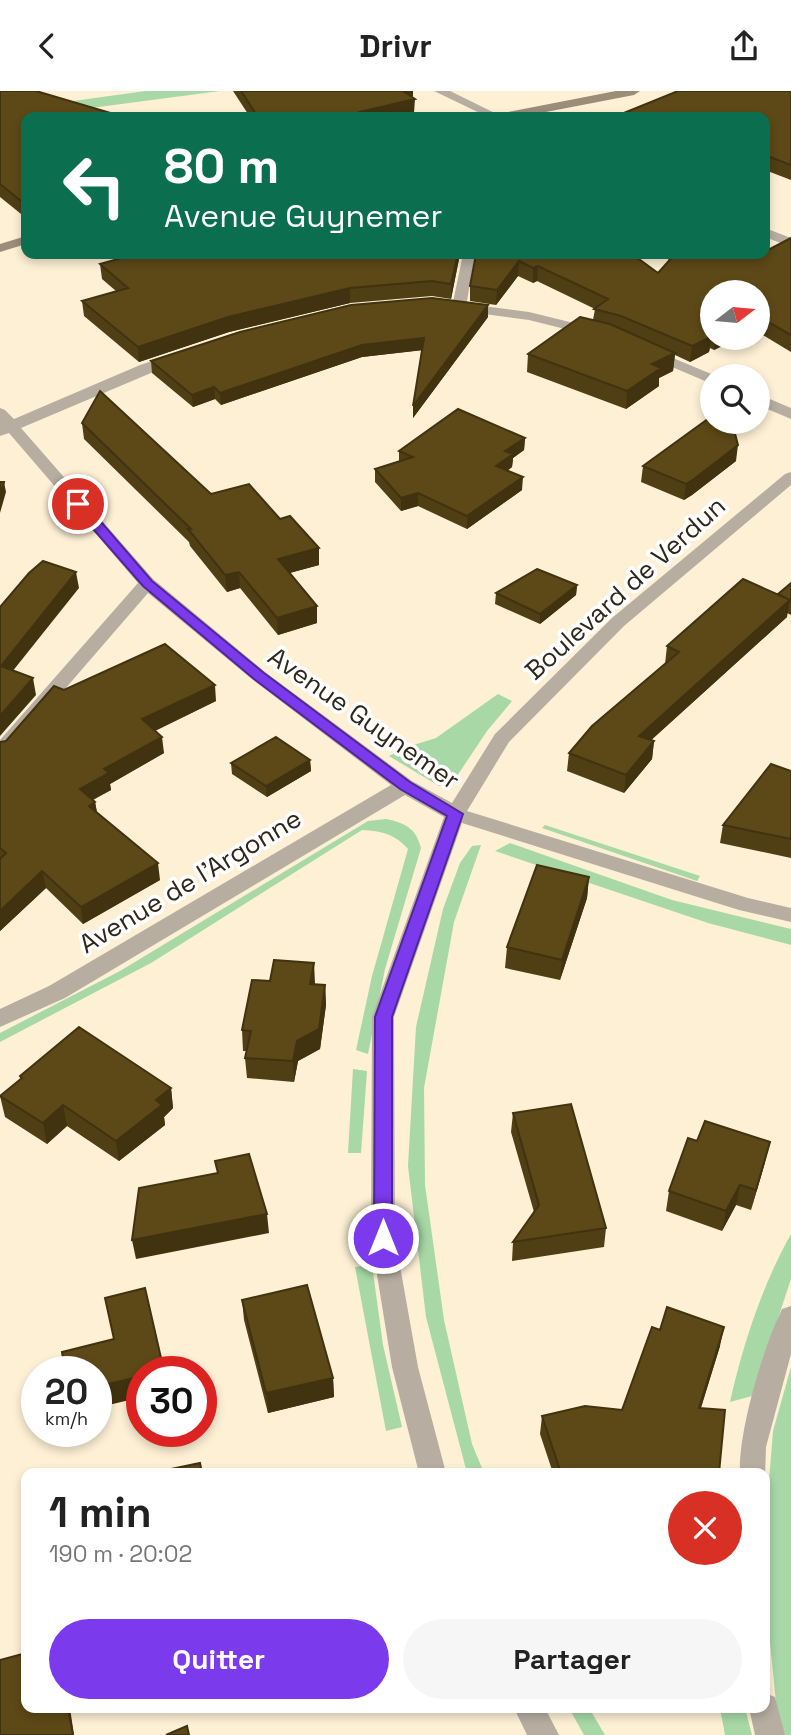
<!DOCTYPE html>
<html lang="fr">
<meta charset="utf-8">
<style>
body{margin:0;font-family:"Space Grotesk",sans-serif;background:#f6f6f6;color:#222;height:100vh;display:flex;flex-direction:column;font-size:26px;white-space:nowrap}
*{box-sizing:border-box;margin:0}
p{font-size:23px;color:#767676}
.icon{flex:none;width:38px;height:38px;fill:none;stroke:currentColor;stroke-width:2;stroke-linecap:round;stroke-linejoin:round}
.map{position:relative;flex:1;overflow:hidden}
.side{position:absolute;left:21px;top:1377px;width:749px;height:245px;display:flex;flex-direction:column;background:#fff;border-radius:14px;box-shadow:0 4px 10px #0003}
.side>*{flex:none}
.banner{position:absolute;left:21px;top:21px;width:749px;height:147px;border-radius:14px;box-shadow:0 4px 10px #0003;background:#0b6e4f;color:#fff;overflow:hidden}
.needle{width:46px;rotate:74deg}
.buttons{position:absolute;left:700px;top:189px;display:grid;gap:14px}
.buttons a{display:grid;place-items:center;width:70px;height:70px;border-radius:50%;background:#fff;box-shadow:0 4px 10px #0003;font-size:35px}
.speed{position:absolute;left:21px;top:1265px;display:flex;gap:14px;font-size:35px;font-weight:700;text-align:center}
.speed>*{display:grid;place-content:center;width:91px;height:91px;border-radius:50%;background:#fff;box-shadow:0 4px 10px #0003;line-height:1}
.speed small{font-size:18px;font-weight:400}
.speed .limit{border:10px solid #d22;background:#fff;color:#111}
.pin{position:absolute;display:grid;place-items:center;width:60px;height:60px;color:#fff;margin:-30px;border:4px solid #fff;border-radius:50%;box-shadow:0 2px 7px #0007}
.me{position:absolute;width:77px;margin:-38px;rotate:0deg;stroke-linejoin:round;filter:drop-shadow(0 0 5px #0008)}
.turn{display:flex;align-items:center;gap:24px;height:147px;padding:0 28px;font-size:32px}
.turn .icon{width:91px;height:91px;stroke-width:2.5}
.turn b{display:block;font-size:49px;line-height:60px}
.round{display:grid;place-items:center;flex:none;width:74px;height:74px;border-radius:37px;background:#f6f6f6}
.headline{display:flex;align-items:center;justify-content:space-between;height:119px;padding:0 28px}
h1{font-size:42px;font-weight:600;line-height:52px}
.cta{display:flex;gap:14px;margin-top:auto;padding:14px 28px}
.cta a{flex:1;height:80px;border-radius:42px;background:#7c3aed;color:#fff;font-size:28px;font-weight:600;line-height:80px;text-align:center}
.cta a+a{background:#f6f6f6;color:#222}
header{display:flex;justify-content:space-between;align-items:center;height:91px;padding:0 28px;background:#fff;font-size:32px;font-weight:600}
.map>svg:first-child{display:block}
.green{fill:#a7d8a6}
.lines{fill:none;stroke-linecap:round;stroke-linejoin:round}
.lane{fill:#b7aea1;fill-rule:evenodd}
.street{fill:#b7aea1;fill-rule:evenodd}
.secondary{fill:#9a8d7a;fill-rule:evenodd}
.wall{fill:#503e14}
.shaded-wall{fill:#413210}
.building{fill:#5d4817;stroke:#413210;stroke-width:2}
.route{fill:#7c3aed;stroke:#51269a;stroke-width:2}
.labels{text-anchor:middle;stroke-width:7;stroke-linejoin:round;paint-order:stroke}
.street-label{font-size:26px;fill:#2e281b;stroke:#fff}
</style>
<header><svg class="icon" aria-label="back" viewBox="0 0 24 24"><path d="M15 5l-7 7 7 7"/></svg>Drivr<svg class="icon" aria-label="share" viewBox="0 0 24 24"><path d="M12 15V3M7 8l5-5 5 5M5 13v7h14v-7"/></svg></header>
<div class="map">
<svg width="791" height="1644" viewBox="0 0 791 1644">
<rect width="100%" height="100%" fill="#fdf0d5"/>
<!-- green -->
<path class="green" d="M146,0H220L0,29V20Z
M498,603L512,610L487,640L451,694L439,695L389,665L407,656L436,647Z
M386,728C405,732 416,737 421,757L385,878L368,963L356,959L372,885L408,758C395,743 381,740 362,739L151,872L0,951V942L120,880L368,730Z
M545,734L700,785L697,790L542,737Z
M510,752L672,809L791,838V854L708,832L495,760Z
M481,754L454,831L424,997L425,1094L444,1229L472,1353L484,1382H467L426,1226L408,1075L416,936L443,818L460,772L472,755Z
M353,978L367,980L361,1062H348Z
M791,1143V1188L752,1305L730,1311C743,1253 762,1195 791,1143Z
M372,1174L383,1254L402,1336L386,1340L355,1176Z
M791,1276V1644H782L778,1631L765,1502V1440L773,1340Z
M569,1617H589L605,1644H584Z
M720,1617H745L752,1644H725Z"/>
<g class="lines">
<!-- lane -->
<path class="lane" d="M463,163H475L466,216L459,220L452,216Z"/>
<!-- street -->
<path class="street" d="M434,0H450L503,26H488Z
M765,137L791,147V156L765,146Z
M460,212L529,221L598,238L600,241L593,245L529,229L455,219L453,216Z
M649,257L716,285H712V293L644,264L642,261L644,258Z
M179,261L186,265L184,268L21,337L153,488L265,581L412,690L452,712L495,643L612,527L785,383L791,381V394L624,535L509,651L467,720L748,807L791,817V831L739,819L462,732L394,926L395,1147L418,1276L446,1382H419L392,1276L371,1147L372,926L444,726L405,704L65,907L0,936V918L49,895L391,694L253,589L148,502L7,665L0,667V649L138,492L9,342L0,345V317L5,319L14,328L140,274Z
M758,303L791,317V328L758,314Z
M791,1215V1263L766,1356L765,1386V1382H740C738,1341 763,1257 782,1218Z
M765,1602L775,1606L785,1644H755L749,1617H765Z
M514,1617H545L559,1644H527Z"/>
<!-- secondary -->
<path class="secondary" d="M616,0H640L634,4L520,26H497L503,22Z
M26,145V153L0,161V153Z"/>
</g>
<!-- wall -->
<path class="wall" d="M0,0L44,2L26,26V127L0,106Z
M233,0H413V5L411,6L414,22L397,26H250Z
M791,0V89L765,79V26Z
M791,147V261L758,241V201H712V247H738L714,259L710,257L709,261L690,271L675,264L673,280L659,287V295L626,318L527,281L528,263L593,229L595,218L537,190L533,192L518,185L496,214L470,210V195L476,163L658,182L669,169L662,163H765L770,158Z
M136,163H460L451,208L432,205L350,212L229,241L139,271L84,225L82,210L116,200L102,188L100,173Z
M488,226L413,327V315L422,259L362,266L221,314L215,308L193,316L152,282L151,270Z
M82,332L211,403L280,428L319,457V474L289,482L317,532L278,544L240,497L227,501L190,455L189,451L84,348Z
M525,347L524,359L513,367L512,376L507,380L522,399L467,438L418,415L401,420L375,391V378L399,370V360Z
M736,370L692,404L684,409L641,391L643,375Z
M791,492V524L787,522V526L651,649L654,650L652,668L624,702L567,680L569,662L665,573L667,555L778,503Z
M577,494L576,504L540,533L495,513L496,502Z
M64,599L216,610L155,640L164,662L110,693L111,699L93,709L95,711L97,721L160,789L83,833L46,797L0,840V651L6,650Z
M310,669L311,680L267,706L232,683L231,672Z
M791,680V767L720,752L723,734Z
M589,786L587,807L560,889L505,877L507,856Z
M315,893L325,894L326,914L320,958L298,970L294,991L247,987L245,967L246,960H243L242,939Z
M20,985L171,997L173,1017L164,1026L165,1034L119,1070L67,1035L47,1053L5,1026L0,1005L21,988Z
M513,1022L606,1137L604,1156L512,1170L513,1151L534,1121L511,1041Z
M765,1071L751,1119L736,1114L722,1140L666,1120L669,1100Z
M242,1209L333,1287L334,1306L268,1322L244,1229Z
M660,1239L720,1255L701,1317L719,1382H553L540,1343L542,1325L622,1319Z"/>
<!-- shaded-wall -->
<path class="shaded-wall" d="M394,0H413V5L394,8Z
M415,8L414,22L397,26H360V21Z
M458,163H460L451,208V193Z
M519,170L518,185L496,214L497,199Z
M538,175L537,190L533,192V177Z
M350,197V212L229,241L139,271L138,256L228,226Z
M488,214V226L413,327V315Z
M711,246L709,261L690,271L692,255Z
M424,247V259L362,266L221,314L220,302L362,254Z
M716,247H738L714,259Z
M675,262L673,280L659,287V295L626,318L627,300L652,273Z
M214,296L215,308L193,316L192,304Z
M525,347L524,359L513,367L512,376L496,388V375L505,360Z
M738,354L736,370L692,404L684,409L686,393Z
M523,386L522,399L467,438V425Z
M4,391L6,401L0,422V405Z
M418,402V415L401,420V407Z
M319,457V474L279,485L278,468Z
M76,481L79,497L4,591L1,575Z
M239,481L240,497L227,501L225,484Z
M577,494L576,504L540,533V523Z
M790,509L787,526L637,662L639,645Z
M317,515V532L278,544L277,527Z
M33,587L36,604L0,645V625Z
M215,594L216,610L144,645L142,628Z
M162,646L164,662L110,693L111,699L82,714L80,698L104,678Z
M654,650L652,668L624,702L626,684Z
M310,669L311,680L267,706L266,695Z
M95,711L98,728L89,715Z
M158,772L160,789L83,833L81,816Z
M42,780L46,797L0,840V820Z
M589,786L587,807L560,889L562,869Z
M314,872L315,892L311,914L310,893Z
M325,894L326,914L320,958L298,970L294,991L293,970L297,950Z
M171,997L173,1017L164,1026L165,1034L119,1070L116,1050Z
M63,1014L67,1035L47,1053L43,1032Z
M770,1051L765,1071L751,1119L756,1099Z
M740,1094L736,1114L722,1140L726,1120Z
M267,1123L269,1142L136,1168L132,1149Z
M724,1236L720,1255L695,1335L699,1317Z
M142,1285V1306L96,1317V1296Z
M333,1287L334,1306L268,1322L266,1302Z
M68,1617H70L74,1644H73Z"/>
<!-- building -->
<path class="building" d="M0,0H36L124,26H26V114L0,93Z
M241,0H403L415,8L360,21L369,26H258Z
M678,0H791V74L765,64V26H614Z
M791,147V244L758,225V201H712V242L710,241L711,246L692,255L621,225L594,218L608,208L538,175L533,177L519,170L497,199L470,195L476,163H632L658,182L675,163H765V155L770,158Z
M136,163H458L451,193L432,190L350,197L228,226L138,256L82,210L128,197L100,173Z
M432,207L488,214L413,315L424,247L362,254L220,302L214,296L192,304L151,270L240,241L351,214Z
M580,226L610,233L675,262L652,273L661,277L627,300L528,263Z
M100,300L211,403L249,393L280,428L290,425L319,457L278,468L317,515L277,527L239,481L225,484L188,438H191L82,332Z
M458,318L525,347L505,360L513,363L496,375L523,386L467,425L418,402L401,407L375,378L413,366L399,360Z
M712,325V331H732L738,354L694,388L686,393L643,375Z
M0,391H4L0,405Z
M43,470L76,481L1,575L33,587L0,625V516L29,482Z
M537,478L577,494L540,523L496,502Z
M743,488L790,509L639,645L654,650L626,684L569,662L592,635L679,561L667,555Z
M791,492V512L789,511L790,509L778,503Z
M165,553L215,594L142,628L162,646L104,678L109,682L80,698L95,711L89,715L158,772L81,816L42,780L0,820V768L6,762L0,757V651L6,650L54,595L64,599Z
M276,646L310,669L266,695L231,672Z
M771,673L791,680V748L723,734Z
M537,774L589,786L562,869L507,856Z
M274,869L314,872L310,893L325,894L319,938L297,950L293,970L245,967L251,940L242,939L252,889L270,890Z
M79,936L171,997L156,1009L162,1014L116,1050L63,1014L43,1032L0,1005L22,987L20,985Z
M571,1013L606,1137L513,1151L539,1114L513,1022Z
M705,1030L770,1051L756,1099L740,1094L726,1120L669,1100L688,1047L697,1050Z
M249,1063L267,1123L132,1149L139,1097L218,1082L215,1070Z
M307,1194L333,1287L266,1302L242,1209Z
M145,1197L164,1280L142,1281V1285L96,1296V1281H65L62,1261L114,1248L105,1207Z
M667,1216L724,1236L699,1317L725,1319L719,1382H561L542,1325L585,1315L622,1319L652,1236L660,1239Z
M200,1372L202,1382H152Z
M26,1562V1617H68L73,1644H0V1569Z
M187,1635L189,1644H166Z"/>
<!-- route -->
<path class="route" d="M78,409L83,410L152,490L264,582L410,691L463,723L392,926V1147L389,1152L383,1154L376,1152L374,1147L375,926L447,725L400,698L254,588L143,495L74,416V410Z"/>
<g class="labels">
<!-- street labels -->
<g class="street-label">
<text transform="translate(625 497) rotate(-42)" y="9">Boulevard de Verdun</text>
<text transform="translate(364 627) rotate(35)" y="9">Avenue Guynemer</text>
<text transform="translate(190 790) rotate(-31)" y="9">Avenue de l'Argonne</text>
</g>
</g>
</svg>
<div class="buttons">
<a><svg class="needle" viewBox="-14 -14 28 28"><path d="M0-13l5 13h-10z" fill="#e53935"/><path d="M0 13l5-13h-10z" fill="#767676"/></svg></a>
<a><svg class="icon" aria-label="search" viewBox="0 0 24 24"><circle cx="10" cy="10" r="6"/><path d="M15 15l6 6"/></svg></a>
</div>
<div class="speed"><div>20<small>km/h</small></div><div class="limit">30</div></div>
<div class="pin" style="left:78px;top:413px;background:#d93025"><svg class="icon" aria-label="arrive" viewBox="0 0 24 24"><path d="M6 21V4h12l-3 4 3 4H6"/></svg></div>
<svg class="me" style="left:383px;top:1147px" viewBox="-20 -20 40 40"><circle r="17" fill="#7c3aed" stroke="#fff" stroke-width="3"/><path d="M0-11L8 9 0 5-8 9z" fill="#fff"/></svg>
<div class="banner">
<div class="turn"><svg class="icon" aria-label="left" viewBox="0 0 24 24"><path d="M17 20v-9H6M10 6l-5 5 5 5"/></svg><div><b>80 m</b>Avenue Guynemer</div></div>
</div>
<section class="side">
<div class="headline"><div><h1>1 min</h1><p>190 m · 20:02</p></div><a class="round" style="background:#d93025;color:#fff"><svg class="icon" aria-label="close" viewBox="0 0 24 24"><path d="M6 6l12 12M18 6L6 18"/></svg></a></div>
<div class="cta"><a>Quitter</a><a>Partager</a></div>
</section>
</div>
